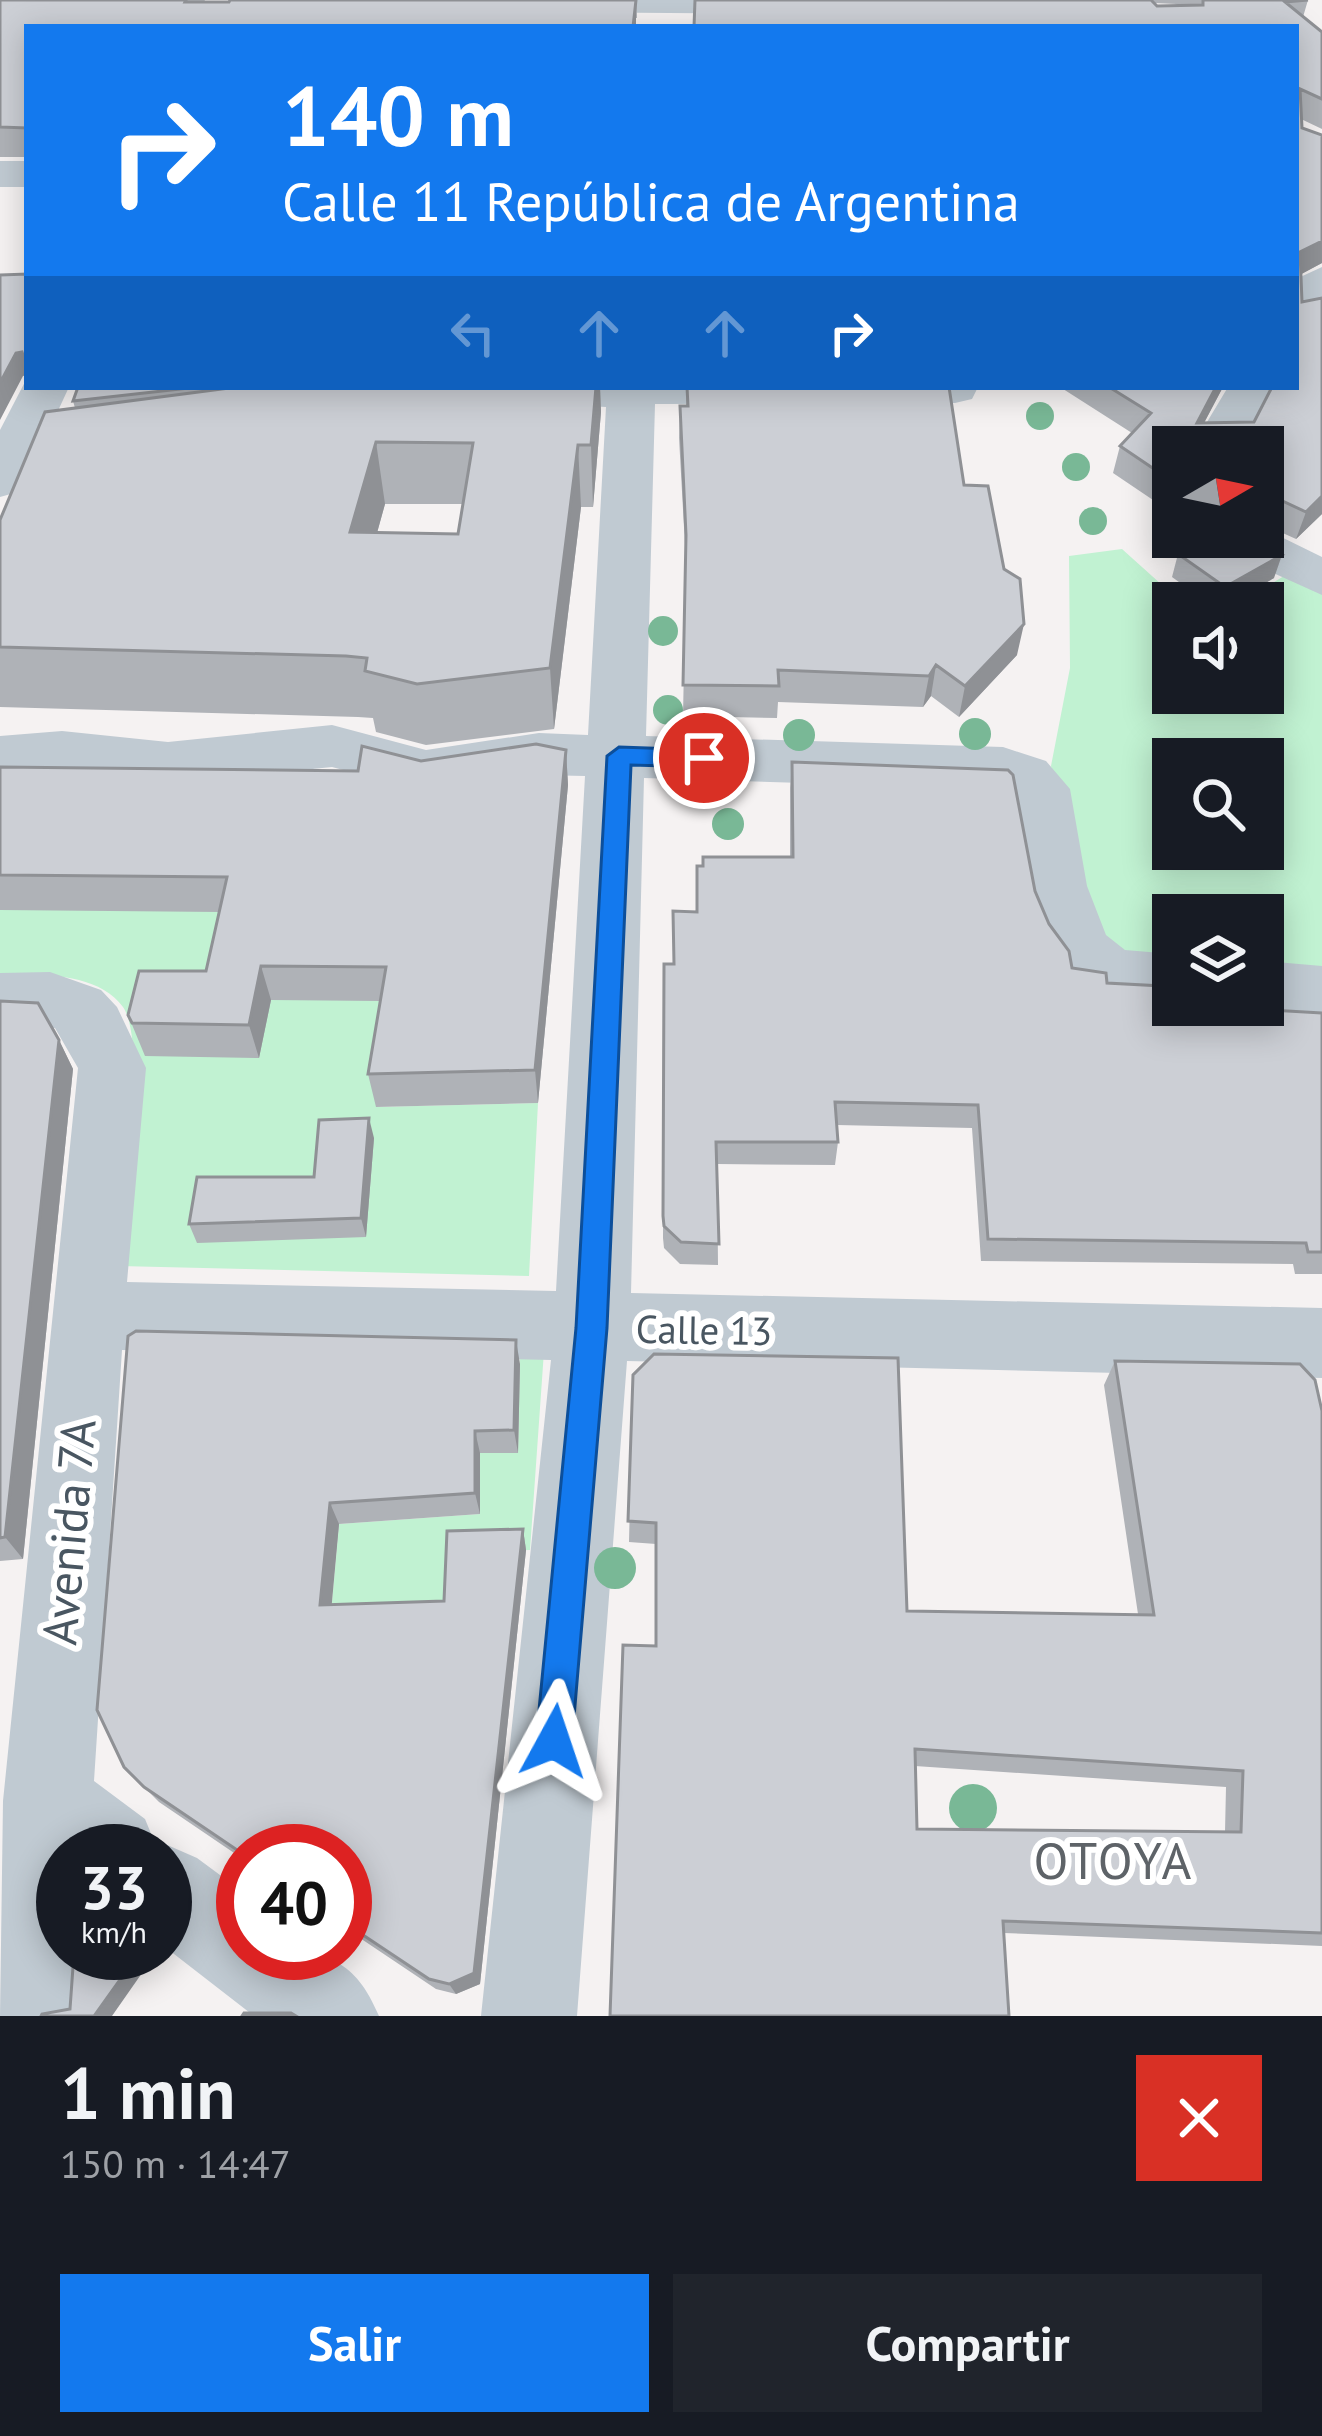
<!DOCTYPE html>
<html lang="es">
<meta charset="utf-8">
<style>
body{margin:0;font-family:"PT Sans",sans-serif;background:#20242c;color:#f1f3f6;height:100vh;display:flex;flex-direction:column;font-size:45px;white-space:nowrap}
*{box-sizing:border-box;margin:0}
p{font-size:39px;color:#9ea1a6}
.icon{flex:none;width:66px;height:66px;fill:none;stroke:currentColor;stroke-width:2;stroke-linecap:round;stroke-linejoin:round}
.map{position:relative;height:2016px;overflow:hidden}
.sheet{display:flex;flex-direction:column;background:#171b24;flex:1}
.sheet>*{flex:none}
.top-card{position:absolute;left:24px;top:24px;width:1275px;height:366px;border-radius:0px;box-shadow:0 6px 30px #0003;background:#1379ee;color:#fff;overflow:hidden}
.needle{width:78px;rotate:81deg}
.buttons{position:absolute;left:1152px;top:426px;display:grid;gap:24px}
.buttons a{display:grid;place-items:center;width:132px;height:132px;border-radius:0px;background:#171b24;box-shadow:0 6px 30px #0003;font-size:60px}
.speed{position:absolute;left:36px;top:1824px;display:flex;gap:24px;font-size:60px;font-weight:700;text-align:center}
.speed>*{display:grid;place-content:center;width:156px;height:156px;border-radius:50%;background:#171b24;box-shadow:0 6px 30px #0003;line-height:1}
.speed small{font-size:30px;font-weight:400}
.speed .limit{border:18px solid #d22;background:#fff;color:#111}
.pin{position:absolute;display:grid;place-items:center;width:102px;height:102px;color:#fff;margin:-51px;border:6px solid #fff;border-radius:50%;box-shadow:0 3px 12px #0007}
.me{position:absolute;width:132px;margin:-66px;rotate:5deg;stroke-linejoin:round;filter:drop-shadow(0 0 9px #0008)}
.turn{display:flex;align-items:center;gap:42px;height:252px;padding:0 60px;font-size:54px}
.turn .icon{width:156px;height:156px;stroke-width:2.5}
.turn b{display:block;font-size:84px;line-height:102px}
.lanes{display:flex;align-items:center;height:114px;padding:0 60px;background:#0003;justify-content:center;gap:60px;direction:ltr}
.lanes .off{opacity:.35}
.round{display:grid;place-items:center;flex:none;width:126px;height:126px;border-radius:0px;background:#20242c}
.headline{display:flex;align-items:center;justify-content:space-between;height:204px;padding:0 60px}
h1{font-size:72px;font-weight:700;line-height:90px}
.primary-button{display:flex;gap:24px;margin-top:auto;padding:24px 60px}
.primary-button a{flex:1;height:138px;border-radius:0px;background:#1379ee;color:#fff;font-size:48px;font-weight:700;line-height:138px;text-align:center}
.primary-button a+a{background:#20242c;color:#f1f3f6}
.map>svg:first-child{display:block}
.green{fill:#c1f2d2;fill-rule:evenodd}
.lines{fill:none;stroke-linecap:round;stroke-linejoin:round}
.minor{fill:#c0cad2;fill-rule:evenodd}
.tree{fill:#79b896}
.wall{fill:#afb2b7;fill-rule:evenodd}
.shaded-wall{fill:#8f9195}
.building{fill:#cccfd5;stroke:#8f9195;stroke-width:3;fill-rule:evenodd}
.route{fill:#1379ee;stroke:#0c4f9b;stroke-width:3}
.labels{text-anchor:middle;stroke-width:12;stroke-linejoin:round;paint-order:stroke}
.street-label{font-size:39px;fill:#495661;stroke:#fff}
.near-street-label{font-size:48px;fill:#495661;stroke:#fff}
.near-neighbourhood-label{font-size:51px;letter-spacing:3px;fill:#5e6368;stroke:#fff}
</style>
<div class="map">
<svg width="1322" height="2016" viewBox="0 0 1322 2016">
<rect width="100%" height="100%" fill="#f5f2f2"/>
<!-- green -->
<path class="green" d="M1122,549L1182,603H1173V693H1263V603H1240L1284,576L1322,594V977L1263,973V915H1173V965L1111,949L1083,921L1051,766L1070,668L1069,556ZM1173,759H1263V849H1173Z
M0,777L393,1001L376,1107L538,1103L529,1276L119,1266C123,1215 148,1043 123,1007C98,972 37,974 0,975Z
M520,1349L544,1351L530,1550L453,1552L450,1621L330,1624L339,1524L480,1514V1453L518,1452Z"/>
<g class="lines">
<!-- minor -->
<path class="minor" d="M382,0H802L804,3L799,11L786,14L400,11L387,8Z
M0,161H27V187H0Z
M1322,267V305L1312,321L1296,325V279Z
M27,378V387H69L44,441L114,432L132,436L139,447L132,458L29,474L18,492L0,497V430Z
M567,387H978L972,399L955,403L655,404L646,736L1003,747L1046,761L1070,789L1087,886L1106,935L1125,950L1173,954V1006C1142,1004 1109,1002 1081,987C1026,959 1019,852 1011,798L998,789L644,778L631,1293L1322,1308V1378L627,1361L577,2016H481L551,1360L122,1350L94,1781L145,1819L157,1848L165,1844L197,1858L243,1892V1953C311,1953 349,1944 379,2016H254L165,1947V1851H63V1953H83L79,2016H0L3,1801L78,1068L55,1028L0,1025V973L50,972L101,990L117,1007L146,1068L127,1282L556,1291L585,776L539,775L426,792L332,767L168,784L62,773L0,778V736L62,731L168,742L332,725L426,750L539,733L588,735L606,407L569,405L562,395Z
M1228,387H1276L1242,447H1192Z
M1263,528L1322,557V595L1220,549L1213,537H1263Z
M1263,961L1322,966V1018L1263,1013L1240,1005H1263Z"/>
</g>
<!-- trees -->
<g class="tree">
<circle cx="1040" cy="416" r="14"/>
<circle cx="1076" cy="467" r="14"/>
<circle cx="1093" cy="521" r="14"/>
<circle cx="663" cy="631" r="15"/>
<circle cx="668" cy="710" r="15"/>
<circle cx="975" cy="734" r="16"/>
<circle cx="799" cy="735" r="16"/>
<circle cx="728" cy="824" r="16"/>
<circle cx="615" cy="1568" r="21"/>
<circle cx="973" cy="1808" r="24"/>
</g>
<!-- wall -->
<path class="wall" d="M0,0H205L204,2H229L230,0H637V18L27,27V157H0Z
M695,0H1308L1303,17L1322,32V129L1301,119L1322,263L1301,274L1302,302L1322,298V514L1296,539L1263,524V447H1173L1153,500L1113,473L1120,446L1132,433L1060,387H1223L1204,423L1254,422L1296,387V27ZM1154,3L1176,4L1178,6H1157Z
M78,387H600L601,412L593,507H581L554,729L426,745L376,732L373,718L358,717L0,707V520L75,408L73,401ZM385,504H463L458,534L377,533Z
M686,387L964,485L1017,655L959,717L931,696L923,707L778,702L777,718L683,716L686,563L679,438L680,406H686Z
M1178,554L1274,578L1230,603H1208L1172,577Z
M566,750L568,785L538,1103L376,1107L368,1074L380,1001L271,1000L259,1058L145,1056L128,1015L206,971L220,912L0,910V767L358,771L421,761Z
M792,762L1035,891L1049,924L1072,968L1107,983L1164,1002L1322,1013V1274H1295L1293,1264L981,1261L972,1128L837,1125L838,1142L835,1165L717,1164L718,1265L680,1264L664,1248L663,1238L664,964H674L696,912L697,866L790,857V788Z
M0,1001L59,1040L73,1069L23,1559L0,1561Z
M374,1138L366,1237L197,1243L189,1224L314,1177Z
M136,1331L520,1364L518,1453H480V1514L339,1524L331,1604L444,1601L523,1529L526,1550L480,1984L456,1994L436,1989L345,1928V1851H243V1859L159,1802L124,1767Z
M1115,1361L1322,1411V1946L1004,1933L656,1646V1544L629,1542L633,1375L907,1611L1138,1614L1104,1385ZM915,1766L1226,1787L1225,1832L917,1829Z"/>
<!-- shaded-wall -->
<path class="shaded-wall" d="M636,0V27H633Z
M1322,241V263L1296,277L1300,252Z
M27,351V375L23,376L0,420V383L16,353Z
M596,387H600L601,412L593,507L591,445Z
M1216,387H1223L1196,438L1194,435L1190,447H1183Z
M376,442L385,504L360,594L350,532Z
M578,445L581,507L554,729L550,668Z
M1173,459V477L1153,500L1160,473Z
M1322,496V514L1296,539L1306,512Z
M1274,497L1265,524H1263L1269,498Z
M1282,555L1274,578L1230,603H1220L1225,587Z
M1024,624L1017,655L959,717L965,686Z
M936,665L931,696L923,707L929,676Z
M566,750L568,785L538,1103L535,1070Z
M261,966L271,1000L259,1058L249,1025Z
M59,1040L73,1069L23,1559L5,1537Z
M369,1118L374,1138L366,1237L361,1218Z
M516,1340L520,1364L518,1453L514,1430Z
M475,1431L480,1453V1514L475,1493Z
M330,1503L339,1524L330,1624L320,1605Z
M523,1529L526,1550L480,1984L456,1994L449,1984Z
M139,1953H156L112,2016H94Z"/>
<!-- building -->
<path class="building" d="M0,0H186L185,2H229L230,0H636L633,27H27V128L0,127Z
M695,0H1151L1157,6L1203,5V0H1308L1285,2L1322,32V99L1300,89L1302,128L1322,135V241L1300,252L1302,302L1322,298V496L1306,512L1274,497L1269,498L1268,505H1263V447H1202L1194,435L1183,447H1173V459L1160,473L1120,446L1151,413L1109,387H1216L1197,423L1254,422L1272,387H1296V27H694Z
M27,274V351L24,358L22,352L16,353L0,383V275Z
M78,387H198L73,401Z
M237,387H596L591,445H578L550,668L417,684L365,671L367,658L346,656L0,647V520L45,412ZM376,442L473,443L458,534L350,532Z
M687,387H949L964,485L988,486L1004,569L1020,579L1024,624L965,686L936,665L929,676L778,670L779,686L683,685L686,535L680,406H688Z
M1211,537H1241L1282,555L1225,587L1178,554Z
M536,744L566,750L535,1070L368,1074L386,967L261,966L249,1025L132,1023L128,1015L139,971H206L227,877L0,875V767L358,771L362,746L421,761Z
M792,762L1008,770L1013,775L1035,891L1049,924L1069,951L1072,968L1106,973L1107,983L1162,986L1164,1002H1173V1005H1219V1007L1322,1013V1252H1308L1306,1243L988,1239L978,1105L835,1102L838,1142H716L719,1244L681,1242L664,1226L663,1216L664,964H674L673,911L697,912V866H703V857H793Z
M0,1001L38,1003L59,1040L5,1537L0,1538Z
M369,1118L361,1218L189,1224L197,1177H314L319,1120Z
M136,1331L516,1340L514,1430L475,1431V1493L330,1503L320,1605L444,1601L447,1531L523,1529L474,1973L449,1984L429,1979L345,1923V1851H243V1854L144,1787L124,1767L97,1710L128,1336Z
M654,1354L898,1358L907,1611L1154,1615L1115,1361L1300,1364L1315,1380L1322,1411V1933L1003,1921L1009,2016H610L623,1645L656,1646V1523L628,1521L633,1375ZM915,1749L1243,1771L1241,1832L917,1829Z
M63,1899V1940H54V1913L59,1901Z
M74,1953H139L94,2016H41L42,2014L70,2009Z
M244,2013H291L296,2016H242Z"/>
<!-- route -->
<path class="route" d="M619,747L704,750L717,758L704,767L631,765L607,1328L572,1741L567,1753L554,1759L542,1753L536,1741L576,1328L607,756Z"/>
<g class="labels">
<!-- street labels -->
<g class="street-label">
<text transform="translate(704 1330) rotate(1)" y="14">Calle 13</text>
</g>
<!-- near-street labels -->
<g class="near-street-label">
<text transform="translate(69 1532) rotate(-85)" y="17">Avenida 7A</text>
</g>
<!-- near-neighbourhood labels -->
<g class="near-neighbourhood-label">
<text x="1114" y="1879">OTOYA</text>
</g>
</g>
</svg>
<div class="buttons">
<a><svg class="needle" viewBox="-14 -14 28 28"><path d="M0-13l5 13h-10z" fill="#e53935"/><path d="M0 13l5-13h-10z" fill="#9ea1a6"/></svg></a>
<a><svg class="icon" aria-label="sound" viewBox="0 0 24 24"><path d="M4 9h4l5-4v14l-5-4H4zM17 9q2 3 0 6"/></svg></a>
<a><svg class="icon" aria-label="search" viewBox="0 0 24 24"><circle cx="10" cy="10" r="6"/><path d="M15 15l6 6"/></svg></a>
<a><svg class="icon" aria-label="layers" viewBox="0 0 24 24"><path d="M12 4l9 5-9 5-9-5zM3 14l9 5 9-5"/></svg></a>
</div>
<div class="speed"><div>33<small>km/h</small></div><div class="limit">40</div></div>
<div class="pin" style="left:704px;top:758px;background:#d93025"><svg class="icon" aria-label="arrive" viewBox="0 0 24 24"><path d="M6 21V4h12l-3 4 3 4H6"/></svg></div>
<svg class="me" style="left:554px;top:1741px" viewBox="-20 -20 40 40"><path d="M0-17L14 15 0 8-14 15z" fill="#1379ee" stroke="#fff" stroke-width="4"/></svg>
<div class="top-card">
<div class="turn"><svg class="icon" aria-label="right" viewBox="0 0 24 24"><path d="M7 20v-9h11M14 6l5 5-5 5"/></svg><div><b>140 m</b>Calle 11 República de Argentina</div></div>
<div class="lanes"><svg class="icon off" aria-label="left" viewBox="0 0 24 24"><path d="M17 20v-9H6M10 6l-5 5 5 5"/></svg><svg class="icon off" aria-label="ahead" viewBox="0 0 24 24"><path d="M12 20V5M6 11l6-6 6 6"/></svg><svg class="icon off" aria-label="ahead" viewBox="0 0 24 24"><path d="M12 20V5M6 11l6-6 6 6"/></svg><svg class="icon" aria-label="right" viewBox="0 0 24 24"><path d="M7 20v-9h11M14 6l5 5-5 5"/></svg></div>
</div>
</div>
<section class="sheet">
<div class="headline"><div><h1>1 min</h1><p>150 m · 14:47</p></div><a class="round" style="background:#d93025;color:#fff"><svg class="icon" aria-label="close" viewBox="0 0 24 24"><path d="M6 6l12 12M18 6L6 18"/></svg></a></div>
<div class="primary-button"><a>Salir</a><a>Compartir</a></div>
</section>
